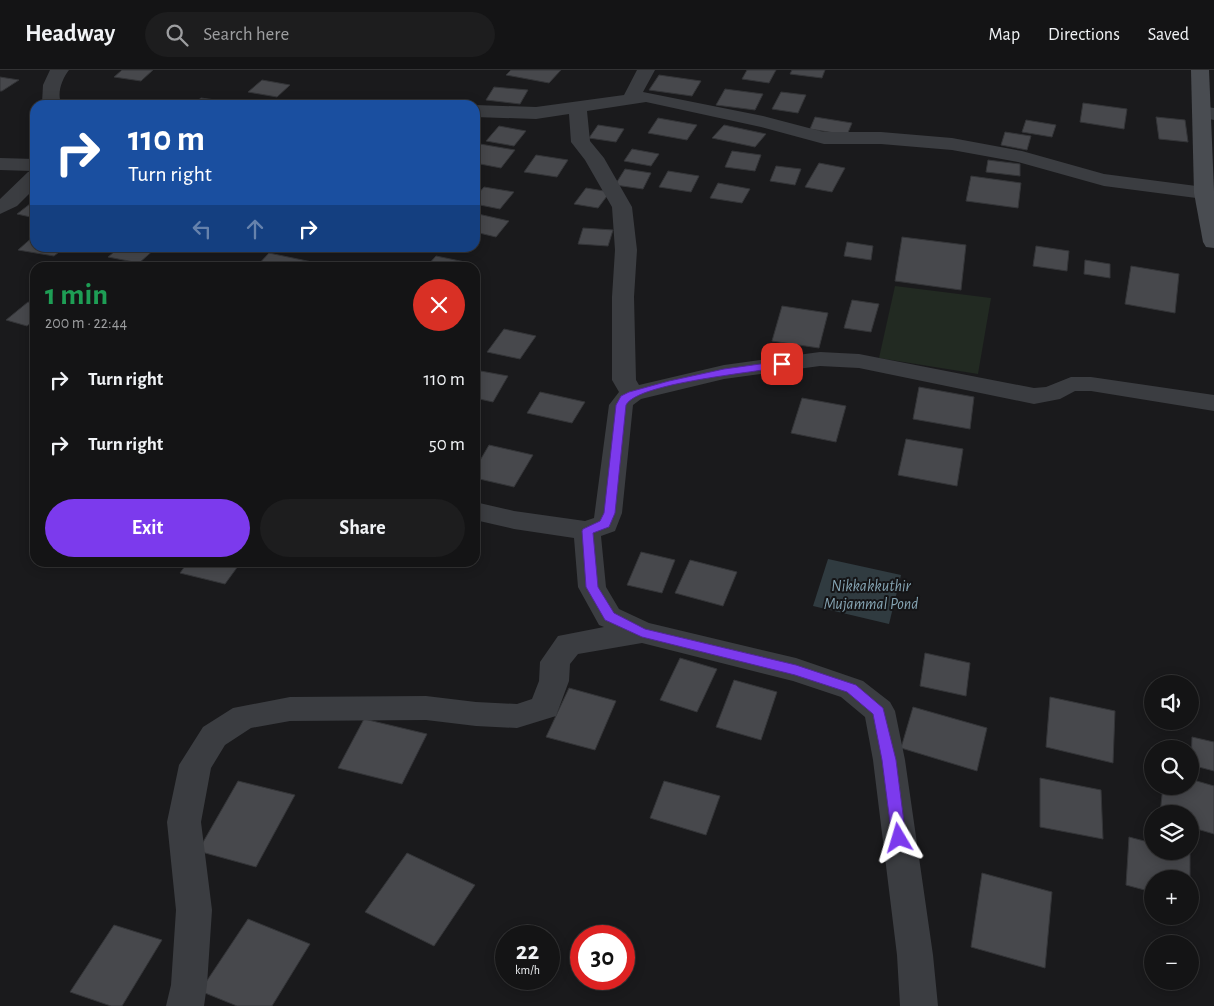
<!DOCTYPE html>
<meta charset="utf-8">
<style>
body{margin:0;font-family:"Alegreya Sans",sans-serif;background:#1d1d1e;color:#f1f3f6;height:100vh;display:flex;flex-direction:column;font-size:19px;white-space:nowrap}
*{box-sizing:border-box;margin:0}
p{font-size:16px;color:#9d9ea0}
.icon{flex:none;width:28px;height:28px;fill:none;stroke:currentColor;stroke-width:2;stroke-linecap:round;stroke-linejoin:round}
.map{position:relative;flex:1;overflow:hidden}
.details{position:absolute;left:30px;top:192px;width:450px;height:305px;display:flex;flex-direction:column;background:#141415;border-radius:15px;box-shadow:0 2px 12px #0003,0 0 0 1px #333334}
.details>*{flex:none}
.guide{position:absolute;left:30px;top:30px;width:450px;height:152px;border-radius:15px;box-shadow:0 2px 12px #0003,0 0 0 1px #333334;background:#1a4fa0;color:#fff;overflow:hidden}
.fabs{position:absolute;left:1144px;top:605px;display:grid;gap:10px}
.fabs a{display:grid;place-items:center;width:55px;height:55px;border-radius:50%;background:#141415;box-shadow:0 2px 12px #0003,0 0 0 1px #333334;font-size:25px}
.speed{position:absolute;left:495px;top:855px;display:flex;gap:10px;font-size:25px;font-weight:700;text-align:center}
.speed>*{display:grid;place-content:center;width:65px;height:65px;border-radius:50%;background:#141415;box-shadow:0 2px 12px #0003,0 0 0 1px #333334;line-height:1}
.speed small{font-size:12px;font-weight:400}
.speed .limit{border:8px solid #d22;background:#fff;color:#111}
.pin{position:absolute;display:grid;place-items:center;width:42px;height:42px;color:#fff;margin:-21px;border-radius:10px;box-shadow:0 2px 8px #0006}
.me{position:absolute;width:55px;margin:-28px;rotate:353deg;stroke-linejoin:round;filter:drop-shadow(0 0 4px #0008)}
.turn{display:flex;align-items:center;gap:18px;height:105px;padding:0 15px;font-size:22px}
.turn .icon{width:65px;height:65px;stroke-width:2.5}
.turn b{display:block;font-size:35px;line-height:42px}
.lanes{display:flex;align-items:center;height:48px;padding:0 15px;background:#0003;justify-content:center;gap:25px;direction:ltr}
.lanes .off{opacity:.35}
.round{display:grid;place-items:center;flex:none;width:52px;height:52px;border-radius:26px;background:#1d1d1e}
.head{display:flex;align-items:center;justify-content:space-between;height:85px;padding:0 15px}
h1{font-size:30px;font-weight:700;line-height:38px;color:#1e9e55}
.button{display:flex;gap:10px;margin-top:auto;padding:10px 15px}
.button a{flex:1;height:58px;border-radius:30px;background:#7c3aed;color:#fff;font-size:20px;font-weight:700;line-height:58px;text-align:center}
.button a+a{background:#1d1d1e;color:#f1f3f6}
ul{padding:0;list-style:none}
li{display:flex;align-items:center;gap:15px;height:65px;padding:0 15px}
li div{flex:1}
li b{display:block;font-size:19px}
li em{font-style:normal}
header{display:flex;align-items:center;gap:30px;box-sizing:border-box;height:70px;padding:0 25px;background:#141415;border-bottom:1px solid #333334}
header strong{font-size:24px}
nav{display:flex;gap:28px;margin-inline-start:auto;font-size:18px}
.search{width:350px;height:45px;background:#1d1d1e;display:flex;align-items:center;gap:12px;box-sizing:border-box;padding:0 18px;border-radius:28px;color:#9d9ea0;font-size:19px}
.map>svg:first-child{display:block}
.green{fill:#222a22}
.water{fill:#303b40}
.building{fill:#47484c;stroke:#343538}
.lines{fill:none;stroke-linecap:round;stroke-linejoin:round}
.street{fill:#3b3d41;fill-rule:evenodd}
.secondary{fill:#494c51;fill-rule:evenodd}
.route{fill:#7c3aed;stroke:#51269a}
.labels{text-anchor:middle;stroke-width:4;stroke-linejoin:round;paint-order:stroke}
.water-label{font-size:16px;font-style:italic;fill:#86a5b4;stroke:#151517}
</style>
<header>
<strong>Headway</strong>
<div class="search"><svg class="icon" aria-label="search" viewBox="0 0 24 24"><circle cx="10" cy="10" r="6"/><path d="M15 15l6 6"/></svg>Search here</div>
<nav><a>Map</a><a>Directions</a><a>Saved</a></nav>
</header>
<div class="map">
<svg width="1214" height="936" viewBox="0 0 1214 936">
<rect width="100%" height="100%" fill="#1a1a1c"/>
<!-- green -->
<path class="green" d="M895,216L991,228L978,304L879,288Z"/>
<!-- water -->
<path class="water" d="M828,489L901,505L889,554L813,536Z"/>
<!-- building -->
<path class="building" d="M122,0H153L141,11L114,7Z
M511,0H561L549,13L506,5Z
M747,0H776L769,13L742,9Z
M792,0H825L822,8L790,4Z
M659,5L701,11L692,26L649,20Z
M0,7L19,10L2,21H0Z
M262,10L290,15L277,27L248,22Z
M494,17L528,20L520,34L486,30Z
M725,19L763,24L755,40L716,35Z
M781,22L806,25L798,43L772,39Z
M201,28L230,32L227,35H192Z
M1083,33L1127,39L1124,59L1080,52Z
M815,47L852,53L847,65L810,59Z
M1156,47L1185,50L1188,72L1159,69Z
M658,48L697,55L687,70L648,63Z
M1026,50L1056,55L1052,67L1022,62Z
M598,55L624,59L616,72L589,68Z
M724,55L766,64L755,77L712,68Z
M499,56L526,61L514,76L486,71Z
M1005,62L1031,66L1027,80L1001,75Z
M480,74L515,80L501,98L475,93V79Z
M632,79L659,84L651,96L624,91Z
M732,81L761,85L755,101L725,97Z
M536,85L568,90L557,107L524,102Z
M988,90L1020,94V106L986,102Z
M819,93L845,98L832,122L805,117Z
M776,96L801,99L795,115L770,111Z
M625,99L651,103L643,119L615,115Z
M668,101L699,106L691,122L659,117Z
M971,106L1021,113L1018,138L966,131Z
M718,113L750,119L742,133L710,128Z
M484,117L514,122L500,139L475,134V127Z
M586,118L610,122L598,138L574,134Z
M35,130V148L17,144Z
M478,144L509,151L496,167L475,162V147Z
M583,158L613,160L608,176L578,174Z
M35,165V178H64L54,186L18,180Z
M902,167L966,175L961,220L895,211Z
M847,172L873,176L871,190L844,186Z
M1036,176L1069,181L1067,201L1033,196Z
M119,178H156L139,193L108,187Z
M269,183L312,192L307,198H255Z
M436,186L465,192L461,198H425Z
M1085,190L1110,194V208L1084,204Z
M1131,196L1179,204L1175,243L1125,234Z
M852,230L879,234L871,262L844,258Z
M28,232L35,234V249L27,256L6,250Z
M782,236L828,243L819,278L772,271Z
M504,259L536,266L520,289L487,282Z
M475,300L508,306L493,332L475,328Z
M919,317L974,327L970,359L913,349Z
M540,322L585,332L572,353L527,343Z
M802,328L846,336L836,372L791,363Z
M906,369L963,379L957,416L898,405Z
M489,375L533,385L514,417L475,408V399Z
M641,482L675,490L662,523L627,515Z
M690,490L737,502L723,536L675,523Z
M188,492H241L225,514L180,503Z
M925,583L970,593L966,626L920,616Z
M680,588L717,599L697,642L660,630Z
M734,610L777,622L761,670L716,657Z
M569,618L616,631L595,680L546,667Z
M1050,627L1115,641L1113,693L1046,677Z
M913,637L987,658L977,701L901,678Z
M364,649L427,664L402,714L338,698Z
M1192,667L1214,672V701L1191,695Z
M1040,708L1101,720L1103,769L1040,757Z
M1190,709L1214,716V764L1190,757V744H1160L1163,716H1190Z
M238,711L295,725L256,797L198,781Z
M664,711L720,726L706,765L650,748Z
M1129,767L1152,773V781L1190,783V809H1152V822L1126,815Z
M407,783L475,815L434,876L365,842Z
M982,803L1052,822L1045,898L971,877Z
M248,849L310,874L272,936H237L200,921Z
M114,855L162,870L122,936H111L70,922Z"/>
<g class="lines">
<!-- street -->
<path class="street" d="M50,0H69C62,9 56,24 62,35H43L42,33L43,15Z
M637,0H655L643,22L763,46L824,62H881L952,68L1022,81L1104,104L1204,117L1211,119L1214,123L1211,127L1204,129L1104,116L1018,92L952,80L881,74H824L761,57L646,32L587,41L590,71L604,88L632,137L637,180L634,227L636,310L639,315L724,295L820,282L859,284L1034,318L1046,317L1071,307H1091L1214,325V341L1091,321H1075L1060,329L1034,334L859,298L820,296L724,309L641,329L633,335L622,443L615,461L601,466L606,517L619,539L649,553L796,588L863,611L890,632L895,641L905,690L933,885L938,936H900L897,885L873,690L865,647L841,627L793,611L642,573L578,584L570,594L569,611L556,646L517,658L476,656L426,650L290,651L251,658L225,675L211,698L201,752L212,840L207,915L204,936H166L171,915L176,840L167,752L179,695L203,657L233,638L290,627L426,626L476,632L517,634L532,629L539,611L540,592L558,566L604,557L599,555L578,517L574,468L514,459L475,450V432L514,441L585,451L594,448L609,335L619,322L612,310V227L615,180L612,137L585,90L571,72L569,44L536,49L475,47V35L536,37L624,25Z
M1201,36L1214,38V50L1194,46L1192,42L1194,38Z
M0,88L35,89V118L17,136L0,144V129L28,102L32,101L0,100Z"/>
<!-- secondary -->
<path class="secondary" d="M1191,0H1209L1214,121V178L1206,177L1203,172L1194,123Z"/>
</g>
<!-- route -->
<path class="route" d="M782,291L785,292V296C757,303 639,312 626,335L615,443L609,457L593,463L598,517L614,543L645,559L796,595L856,615L883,638L896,690L906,768L904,772L899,774L894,772L892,768L882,690L873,644L847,622L795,605L642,567L605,550L586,517L582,461L583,459L600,451L604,443L616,335L621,326L629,322L669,311L724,299Z"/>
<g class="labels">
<!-- water labels -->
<g class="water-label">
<text x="871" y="521">Nikkakkuthir<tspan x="871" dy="18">Mujammal Pond</tspan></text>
</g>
</g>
</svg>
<div class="fabs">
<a><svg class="icon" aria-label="sound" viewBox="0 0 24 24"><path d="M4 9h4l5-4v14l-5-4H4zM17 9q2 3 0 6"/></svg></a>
<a><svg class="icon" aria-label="search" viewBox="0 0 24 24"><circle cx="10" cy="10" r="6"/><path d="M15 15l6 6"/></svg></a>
<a><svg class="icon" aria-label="layers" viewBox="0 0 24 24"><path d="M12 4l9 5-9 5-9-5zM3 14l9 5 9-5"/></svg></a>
<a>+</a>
<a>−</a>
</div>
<div class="speed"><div>22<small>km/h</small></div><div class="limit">30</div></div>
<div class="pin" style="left:782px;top:294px;background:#d93025"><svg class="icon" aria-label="arrive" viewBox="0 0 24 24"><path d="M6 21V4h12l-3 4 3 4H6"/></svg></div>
<svg class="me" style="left:899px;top:768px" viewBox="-20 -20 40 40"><path d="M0-17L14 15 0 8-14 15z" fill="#7c3aed" stroke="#fff" stroke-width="4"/></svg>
<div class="guide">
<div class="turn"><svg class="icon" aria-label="right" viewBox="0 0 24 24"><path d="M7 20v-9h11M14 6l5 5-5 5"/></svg><div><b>110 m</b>Turn right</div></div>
<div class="lanes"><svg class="icon off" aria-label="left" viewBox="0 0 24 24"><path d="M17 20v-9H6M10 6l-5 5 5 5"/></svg><svg class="icon off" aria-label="ahead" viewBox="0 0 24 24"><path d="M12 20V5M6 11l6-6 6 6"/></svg><svg class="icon" aria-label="right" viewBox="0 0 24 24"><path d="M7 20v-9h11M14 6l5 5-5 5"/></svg></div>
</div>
<section class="details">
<div class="head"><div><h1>1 min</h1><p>200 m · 22:44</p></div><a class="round" style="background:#d93025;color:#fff"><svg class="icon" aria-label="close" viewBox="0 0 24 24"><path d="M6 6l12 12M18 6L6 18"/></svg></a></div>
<ul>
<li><svg class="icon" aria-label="right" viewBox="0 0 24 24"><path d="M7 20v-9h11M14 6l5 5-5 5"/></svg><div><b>Turn right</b></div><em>110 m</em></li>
<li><svg class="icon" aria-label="right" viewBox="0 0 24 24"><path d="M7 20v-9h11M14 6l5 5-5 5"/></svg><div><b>Turn right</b></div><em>50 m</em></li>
</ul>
<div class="button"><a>Exit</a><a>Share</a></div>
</section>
</div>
